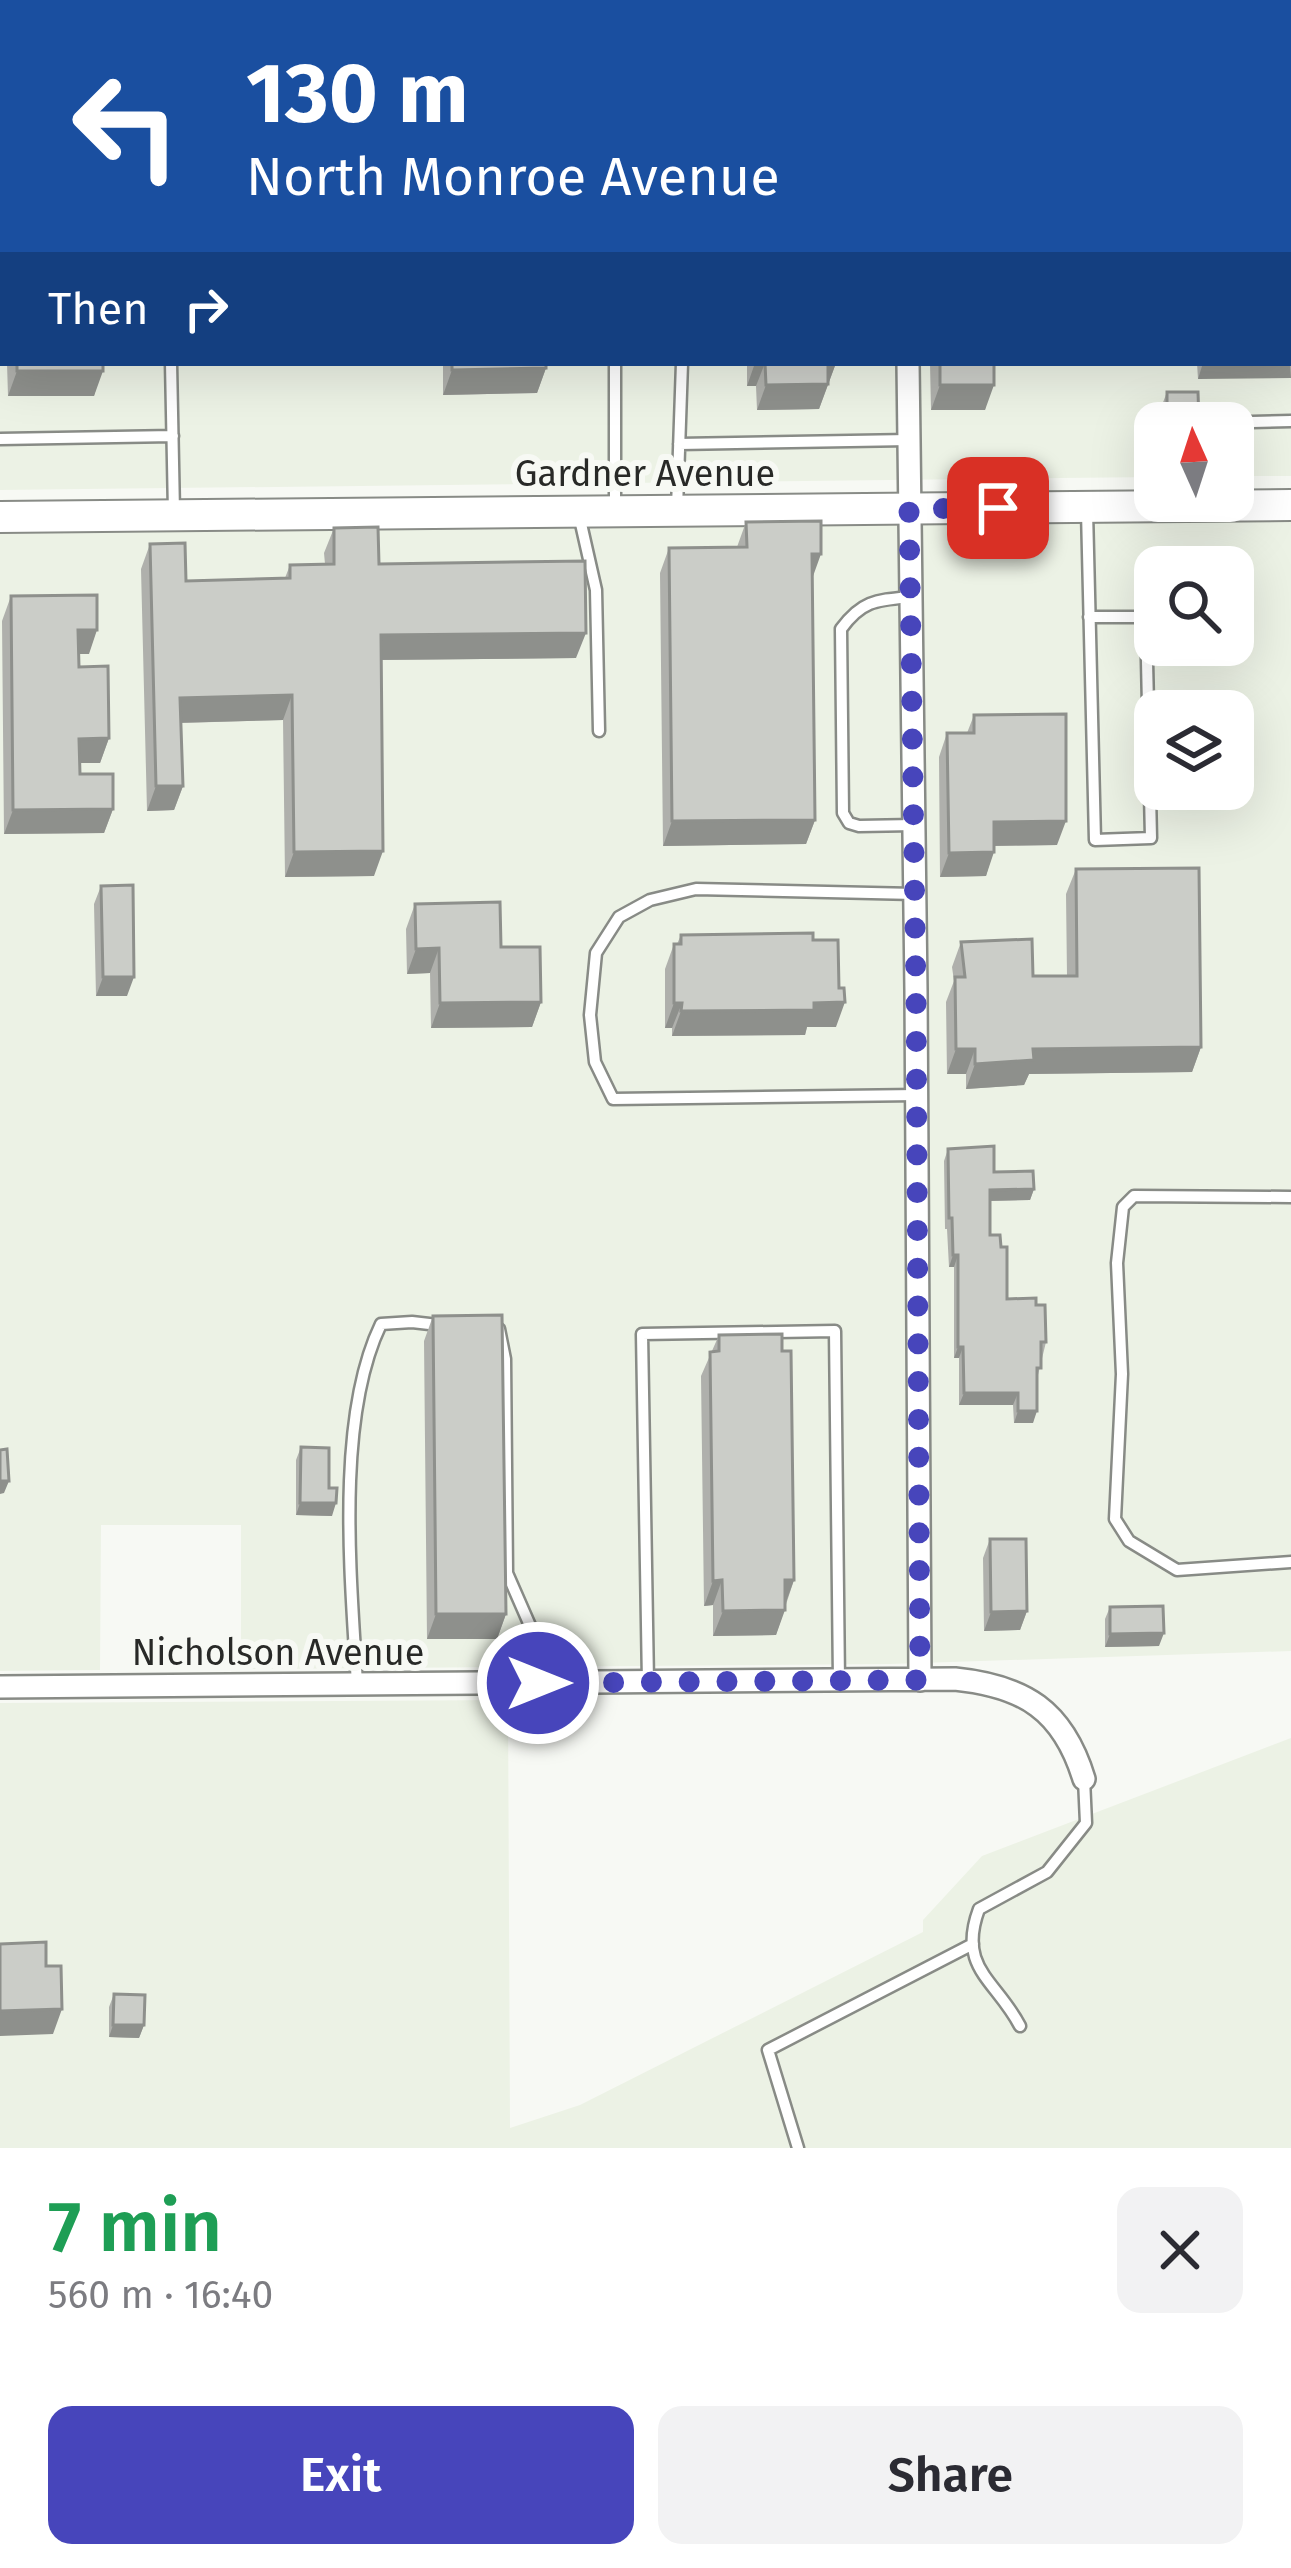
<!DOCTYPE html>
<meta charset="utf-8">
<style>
body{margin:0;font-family:"Fira Sans",sans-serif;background:#f2f2f3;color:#2b2b33;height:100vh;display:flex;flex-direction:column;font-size:45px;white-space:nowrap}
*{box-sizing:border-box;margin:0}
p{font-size:39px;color:#7c7c81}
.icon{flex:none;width:66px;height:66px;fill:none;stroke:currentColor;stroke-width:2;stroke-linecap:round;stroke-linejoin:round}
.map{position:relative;height:2148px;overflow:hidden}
.drawer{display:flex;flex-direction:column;background:#fff;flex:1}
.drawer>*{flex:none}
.guide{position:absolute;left:0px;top:0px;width:1293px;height:366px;box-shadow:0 12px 48px #0002;background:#1a4fa0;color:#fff;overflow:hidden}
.needle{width:78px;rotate:357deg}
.tools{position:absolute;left:1134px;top:402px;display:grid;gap:24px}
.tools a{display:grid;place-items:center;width:120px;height:120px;border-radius:24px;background:#fff;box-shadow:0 12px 48px #0002;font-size:60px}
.pin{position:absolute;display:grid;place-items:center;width:102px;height:102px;color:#fff;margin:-51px;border-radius:24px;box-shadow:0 6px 18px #0006}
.me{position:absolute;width:132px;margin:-66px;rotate:90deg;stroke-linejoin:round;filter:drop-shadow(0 0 9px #0008)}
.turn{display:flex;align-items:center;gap:42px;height:252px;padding:0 48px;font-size:54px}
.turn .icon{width:156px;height:156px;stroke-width:2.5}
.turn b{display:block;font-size:84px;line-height:102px}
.then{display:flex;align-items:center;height:114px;padding:0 48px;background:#0003;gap:24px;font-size:45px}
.round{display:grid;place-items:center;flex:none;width:126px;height:126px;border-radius:24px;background:#f2f2f3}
.overview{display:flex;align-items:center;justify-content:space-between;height:204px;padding:0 48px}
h1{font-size:72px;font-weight:600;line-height:90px;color:#1e9e55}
.primary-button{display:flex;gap:24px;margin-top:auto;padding:24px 48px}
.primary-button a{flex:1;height:138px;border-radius:24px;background:#4745bb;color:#fff;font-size:48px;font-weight:600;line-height:138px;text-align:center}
.primary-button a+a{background:#f2f2f3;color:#2b2b33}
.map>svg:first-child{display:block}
.built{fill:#ecf2e5;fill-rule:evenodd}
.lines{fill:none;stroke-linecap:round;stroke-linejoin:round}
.lane-casing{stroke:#888b86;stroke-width:15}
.street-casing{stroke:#888b86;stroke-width:26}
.secondary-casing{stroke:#888b86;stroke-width:34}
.lane{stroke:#fff;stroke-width:10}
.street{stroke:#fff;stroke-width:21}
.secondary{stroke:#fff;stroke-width:30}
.wall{fill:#afb0ac}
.shaded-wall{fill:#8e908c}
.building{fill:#cbcdc8;stroke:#8e908c;stroke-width:3}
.route{stroke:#4745bb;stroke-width:21;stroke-dasharray:0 37.8}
.labels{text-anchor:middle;stroke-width:12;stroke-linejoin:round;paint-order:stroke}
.street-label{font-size:36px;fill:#282927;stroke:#f7f9f4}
</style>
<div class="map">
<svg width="1291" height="2148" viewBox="0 0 1291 2148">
<rect width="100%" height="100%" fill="#f7f9f4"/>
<!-- built -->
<path class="built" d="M0,0H1291V476H1233V423H1155V477L0,490ZM3,3H1290V363H3Z
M1291,517V1651L890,1664L241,1669V1525H101L100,1670L0,1671V530ZM1155,567H1233V645H1155ZM1155,711H1233V789H1155Z
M508,1700L510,2128L580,2105L923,1932V1920L982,1856L1291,1738V2148H0V1703Z"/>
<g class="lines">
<!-- lane casing -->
<g class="lane-casing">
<path id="lane" d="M0,47L3,45
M171,363L174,512
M1213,423L1291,421
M0,439L173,436
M679,444L909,440
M677,508L682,363
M615,509V363
M1087,511L1095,840L1151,838L1146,617H1089
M579,515L596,590L599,731
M911,597C877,600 862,600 841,629L843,813L849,823L859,826L914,825
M915,894L696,889L650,900L619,917L596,953L590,1015L595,1062L613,1099L917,1095
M1291,1197L1134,1196L1123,1207L1117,1263L1122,1374L1115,1519L1129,1541L1177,1570L1291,1562
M499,1329L505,1359L507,1573L535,1637L538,1683
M648,1682L642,1334L835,1331L839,1681
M357,1684C351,1579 335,1419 381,1324L412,1322L438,1325
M1020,2026C996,1980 957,1968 979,1909L1047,1872L1086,1823L1084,1779
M798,2148L768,2050L973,1944"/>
</g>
<!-- street casing -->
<g class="street-casing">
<path id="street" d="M905,0V3
M908,363L916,991L920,1680
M0,1687L955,1679C1024,1686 1063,1710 1084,1779"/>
</g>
<!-- secondary casing -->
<g class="secondary-casing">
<path id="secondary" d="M0,517L1291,505"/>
</g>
<!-- lane -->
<use href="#lane" class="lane"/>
<!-- street -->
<use href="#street" class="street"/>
<!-- secondary -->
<use href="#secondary" class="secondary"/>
</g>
<!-- wall -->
<path class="wall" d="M7,363H103L94,396H8Z
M443,363H546V368L537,393L443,395Z
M747,363H836L819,409L757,410L756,386H747Z
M930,363H994L985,410H931Z
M1197,363H1290L1198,379Z
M1167,392L1199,423H1162V405Z
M746,522L812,578L815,820L806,844L663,846L660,573L669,548L737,547Z
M334,528L379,564L576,658L381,660L374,876L285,877L283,720L181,723L183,786L174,810L147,811L141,569L150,544L186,581L285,578L290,565L325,564L324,553Z
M11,596L89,654H78L79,667L109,738L100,763H79L80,774L113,809L104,833L4,834L2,621Z
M974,715L1057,845L994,846L986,876L940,877L939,757L947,733H967Z
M1076,869L1201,1047L1192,1072L1029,1074L1024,1085L966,1089V1074H947L946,1002L954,981L952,967L961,942L1033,976H1067L1066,894Z
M101,886L127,996H96L94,904Z
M415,904L501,947L541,1002L532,1027L431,1028L430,973L407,974L406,929Z
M681,935L813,940L836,1027H807L805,1035L672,1036V1028H665V969L674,944H677Z
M948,1149L1034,1189L1030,1200L990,1201V1235L1007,1299L1036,1305L1046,1342L1037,1379L1033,1423H1014L1013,1405H959V1358H954V1267H949L947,1229H945L944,1161Z
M433,1316L506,1614L497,1639H427L424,1341Z
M719,1335L794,1580L776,1635L713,1636V1605L704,1606L701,1376Z
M301,1447L329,1488L332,1516L296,1515V1460Z
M990,1539L1027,1611L1020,1630L984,1631L983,1558Z
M1110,1607L1159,1646L1105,1647V1619Z
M114,1994L144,2025L139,2038L109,2037V2007Z"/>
<!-- shaded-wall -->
<path class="shaded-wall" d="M455,0H589L588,3H454Z
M1290,342L1291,378L1198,379L1203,363H1290Z
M755,363H765L756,386H747Z
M827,363H836L819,409L757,410L766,385Z
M546,368L537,393L443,395L452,370Z
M17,371H103L94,396H8Z
M940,385H994L985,410H931Z
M812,554H821L812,579Z
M78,630H97L89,654H69Z
M586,633L576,658L372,660L381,635Z
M292,695L283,720L171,723L180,698Z
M109,738L100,763H70L79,739Z
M156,786H183L174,810L147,811Z
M113,809L104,833L4,834L13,810Z
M815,820L806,844L663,846L672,821Z
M1066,821L1057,845L985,846L994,822Z
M383,851L374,876L285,877L294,852Z
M994,852L986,876L940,877L949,853Z
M439,948L430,973L407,974L416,949Z
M103,977H134L127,996H96Z
M541,1002L532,1027L431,1028L440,1003Z
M845,1002L836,1027H807L805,1035L672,1036L681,1011Z
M674,1003H682L672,1028H665Z
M1201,1047L1192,1072L1029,1074L1024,1085L966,1089L975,1064L1033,1049Z
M956,1049H975L966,1074H947Z
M1034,1189L1030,1200L986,1201L990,1190Z
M953,1255H958L954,1267H949Z
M958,1347H963L959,1358H954Z
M964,1393H1018L1013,1405H959Z
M1018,1411H1037L1033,1423H1014Z
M0,1481H9L4,1493L0,1494Z
M300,1503H336L332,1516L296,1515Z
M722,1580L713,1605L704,1606L713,1581Z
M785,1580H794L785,1605Z
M785,1610L776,1635L713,1636L723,1611Z
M1027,1611L1020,1630L984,1631L991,1612Z
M436,1614H506L497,1639H427Z
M1164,1633L1159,1646L1105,1647L1110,1634Z
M62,2009L53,2034L0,2036V2011Z
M113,2025H144L139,2038L109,2037Z"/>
<!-- building -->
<path class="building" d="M17,363H103V371H17Z
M452,363H546V368L452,370Z
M765,363H828V384L766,385Z
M940,363H994V385H940Z
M1167,392H1198L1199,423H1167Z
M821,521V554H812L815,820L672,821L669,548L747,547L746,522Z
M378,527L379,564L585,561L586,633L381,635L383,851L294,852L292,695L180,698L183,786H156L150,544L185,543L186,581L290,578V565L334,564V528Z
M97,595V630H78L79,667L108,666L109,738L79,739L80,774H113V809L13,810L11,596Z
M1066,714V821L994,822V852L949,853L947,733H974V715Z
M1199,868L1201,1047L1033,1049L1034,1060L975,1064V1049H956L955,977H965L961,942L1032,939L1033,976H1077L1076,869Z
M133,885L134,977H103L101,886Z
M500,902L501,947H540L541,1002L440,1003L439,948L416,949L415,904Z
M813,933V940H838L839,988H844L845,1002L814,1003V1010L681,1011L682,1003H674V944H681V935Z
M994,1146V1172L1033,1171L1034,1189L990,1190V1235H1000L1001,1247H1007V1299L1036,1298V1305H1045L1046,1342H1041V1368H1037V1411H1018V1393H964L963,1347H958V1255H953L952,1218H949L948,1149Z
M502,1315L506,1614H436L433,1316Z
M782,1334V1351H791L794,1580H785V1610L723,1611L722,1580L713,1581L710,1352L719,1351V1335Z
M301,1447L329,1448V1488H337L336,1503H300Z
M7,1449L9,1481H0V1450Z
M990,1539H1026L1027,1611L991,1612Z
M1163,1606L1164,1633L1110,1634V1607Z
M46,1942V1966H61L62,2009L0,2011V1944Z
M114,1994L145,1995L144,2025H113Z"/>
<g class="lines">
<!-- route -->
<path class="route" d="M538,1683L920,1680L916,992L909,509L998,508"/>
</g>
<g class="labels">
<!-- street labels -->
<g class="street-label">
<text x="645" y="486">Gardner Avenue</text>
<text x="278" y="1665">Nicholson Avenue</text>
</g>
</g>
</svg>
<div class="tools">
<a><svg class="needle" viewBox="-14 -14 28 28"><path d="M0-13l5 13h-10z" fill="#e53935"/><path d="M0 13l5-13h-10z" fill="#7c7c81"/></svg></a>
<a><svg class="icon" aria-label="search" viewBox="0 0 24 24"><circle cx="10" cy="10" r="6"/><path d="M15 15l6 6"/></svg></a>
<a><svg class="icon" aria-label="layers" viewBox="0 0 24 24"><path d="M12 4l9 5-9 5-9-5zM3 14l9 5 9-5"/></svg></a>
</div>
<div class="pin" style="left:998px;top:508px;background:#d93025"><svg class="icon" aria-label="arrive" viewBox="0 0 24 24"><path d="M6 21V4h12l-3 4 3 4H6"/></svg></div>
<svg class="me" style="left:538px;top:1683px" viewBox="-20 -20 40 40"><circle r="17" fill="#4745bb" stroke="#fff" stroke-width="3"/><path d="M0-11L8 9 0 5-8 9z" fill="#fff"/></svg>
<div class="guide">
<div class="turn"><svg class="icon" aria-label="left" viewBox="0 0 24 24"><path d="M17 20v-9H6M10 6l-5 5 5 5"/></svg><div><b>130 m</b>North Monroe Avenue</div></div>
<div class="then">Then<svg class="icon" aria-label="right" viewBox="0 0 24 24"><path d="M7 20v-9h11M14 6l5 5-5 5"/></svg></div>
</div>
</div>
<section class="drawer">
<div class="overview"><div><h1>7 min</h1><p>560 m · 16:40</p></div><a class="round"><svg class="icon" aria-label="close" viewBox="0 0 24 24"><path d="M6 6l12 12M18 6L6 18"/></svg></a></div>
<div class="primary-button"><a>Exit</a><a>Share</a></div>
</section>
